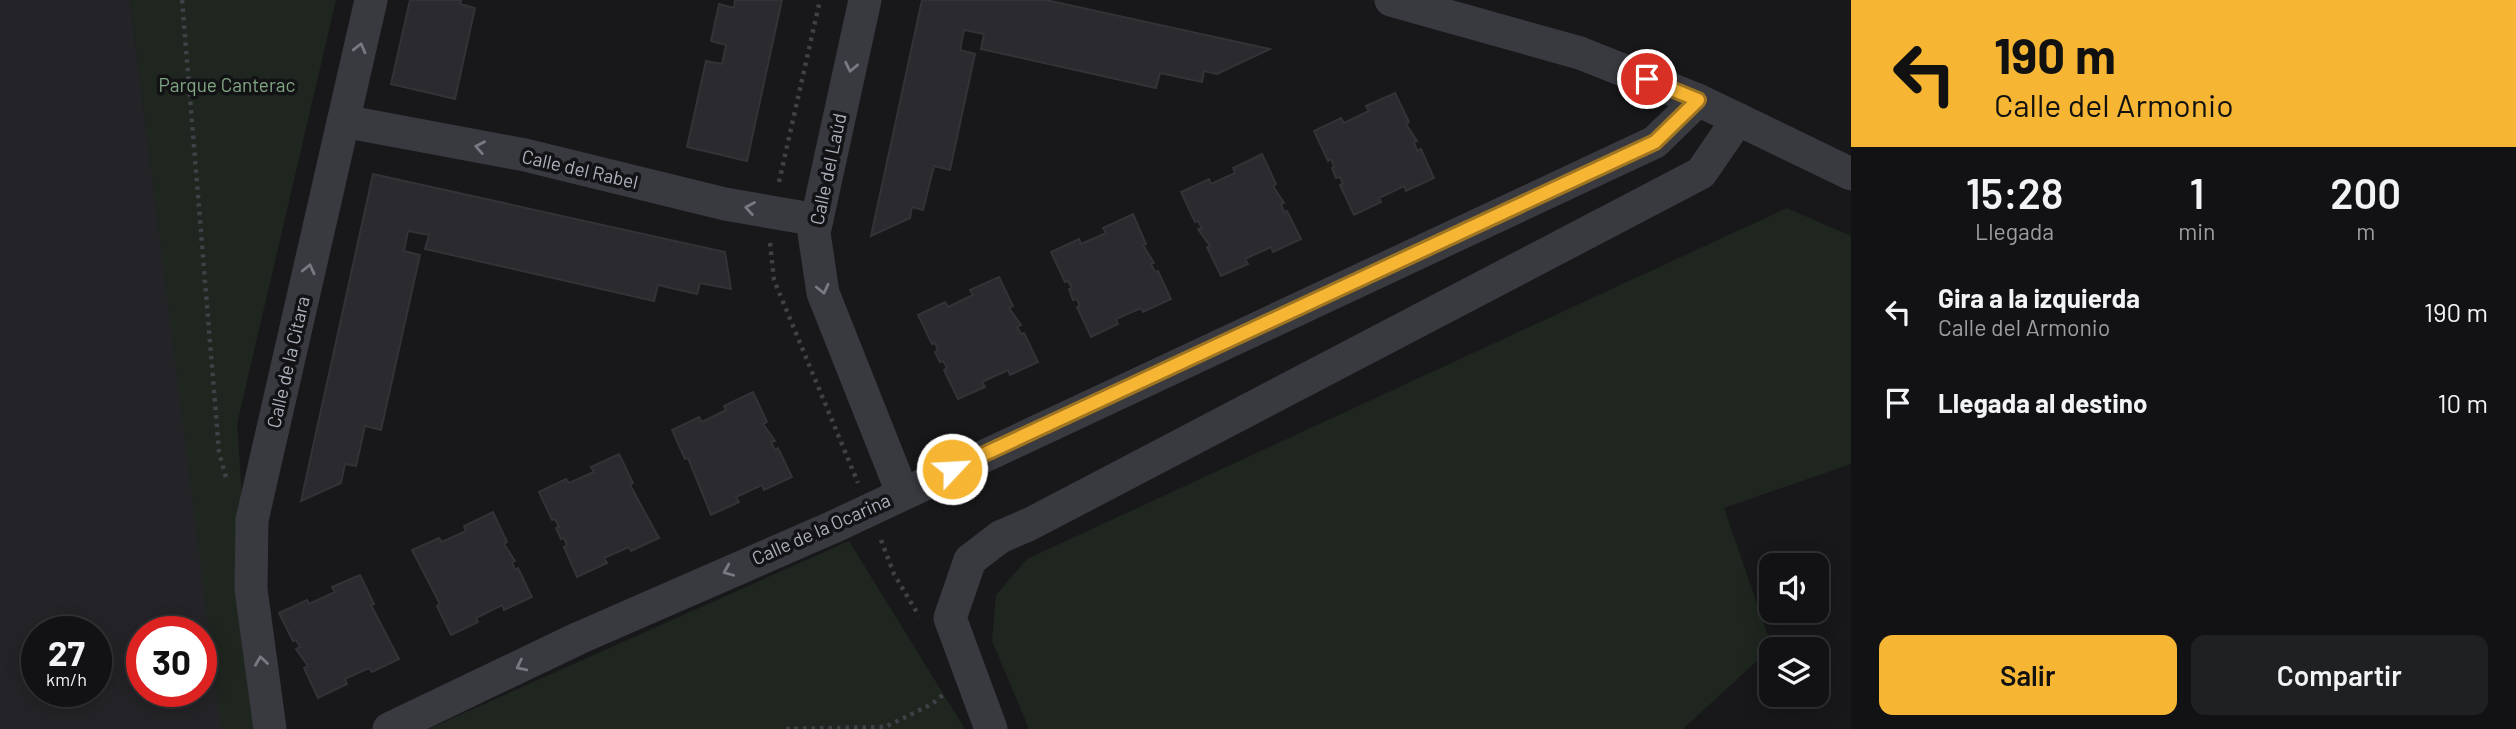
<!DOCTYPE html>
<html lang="es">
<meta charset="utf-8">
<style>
body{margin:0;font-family:Barlow,sans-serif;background:#1f2022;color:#f1f3f6;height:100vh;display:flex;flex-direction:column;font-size:26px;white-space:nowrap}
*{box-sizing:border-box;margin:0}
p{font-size:23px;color:#9c9ea0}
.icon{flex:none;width:38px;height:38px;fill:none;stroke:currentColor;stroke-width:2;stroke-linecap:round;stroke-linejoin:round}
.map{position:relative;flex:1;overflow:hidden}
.side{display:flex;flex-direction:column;background:#121214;width:665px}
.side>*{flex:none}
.guide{background:#f6b634;color:#111;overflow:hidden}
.controls{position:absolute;left:1759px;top:553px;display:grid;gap:14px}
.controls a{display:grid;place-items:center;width:70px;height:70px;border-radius:14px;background:#121214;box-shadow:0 4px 18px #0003,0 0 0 2px #313234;font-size:35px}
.speed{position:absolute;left:21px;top:616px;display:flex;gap:14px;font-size:35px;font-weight:700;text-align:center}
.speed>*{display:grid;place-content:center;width:91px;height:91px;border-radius:50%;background:#121214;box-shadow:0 4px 18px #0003,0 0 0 2px #313234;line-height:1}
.speed small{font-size:18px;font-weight:400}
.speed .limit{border:10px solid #d22;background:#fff;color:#111}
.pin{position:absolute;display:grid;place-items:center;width:60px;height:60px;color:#fff;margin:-30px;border:4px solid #fff;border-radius:50%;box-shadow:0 2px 7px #0007}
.me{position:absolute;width:77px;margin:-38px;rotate:65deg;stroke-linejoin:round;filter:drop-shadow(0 0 5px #0008)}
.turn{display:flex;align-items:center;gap:24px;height:147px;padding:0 28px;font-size:32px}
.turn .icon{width:91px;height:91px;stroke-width:2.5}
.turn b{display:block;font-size:49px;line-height:60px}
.eta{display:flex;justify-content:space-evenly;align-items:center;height:119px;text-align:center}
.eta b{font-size:42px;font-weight:600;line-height:49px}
.cta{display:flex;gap:14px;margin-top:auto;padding:14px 28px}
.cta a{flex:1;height:80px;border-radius:14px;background:#f6b634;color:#111;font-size:28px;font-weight:600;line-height:80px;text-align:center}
.cta a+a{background:#1f2022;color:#f1f3f6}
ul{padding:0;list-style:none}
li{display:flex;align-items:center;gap:21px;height:91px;padding:0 28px}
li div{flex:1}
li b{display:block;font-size:26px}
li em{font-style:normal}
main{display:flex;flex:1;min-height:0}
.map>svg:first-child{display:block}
.built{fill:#242428;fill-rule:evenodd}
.green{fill:#1e261f}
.building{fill:#2b2b2f;stroke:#323237;stroke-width:2}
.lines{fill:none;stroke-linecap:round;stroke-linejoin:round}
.path{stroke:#3f4147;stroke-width:4.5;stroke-dasharray:3.5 5;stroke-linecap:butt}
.minor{stroke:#393a40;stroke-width:33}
.oneway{stroke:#777a83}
.route-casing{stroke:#a07622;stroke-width:18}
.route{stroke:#f6b634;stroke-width:12}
.labels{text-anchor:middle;stroke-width:7;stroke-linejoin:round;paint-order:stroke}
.park-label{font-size:19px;fill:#81a683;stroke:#131316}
.street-label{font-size:19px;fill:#aaafba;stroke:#131316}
</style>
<main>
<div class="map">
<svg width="1851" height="729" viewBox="0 0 1851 729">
<rect width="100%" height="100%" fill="#18181b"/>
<!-- built -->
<path class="built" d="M0,0H130L222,729H0ZM37,632H96V691H37ZM142,632H201V691H142Z"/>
<!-- green -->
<path class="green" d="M130,0H336L237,424L258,729H221Z
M1787,208L1851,236V464L1724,508L1772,647L1683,729H1029L992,641L996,595L1027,559Z
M849,541L965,729H428Z"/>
<!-- building -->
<path class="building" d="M410,0H461L460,4L475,8L455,99L391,84Z
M735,0H782L747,161L687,147L706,61L722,64L726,45L711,41L719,4L734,8Z
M922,0H1046L1270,49L1217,74L1204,71L1202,82L1160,73L1156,88L981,49L984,34L964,30L960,50L975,54L950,170L934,166L923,210L912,207L910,218L871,236Z
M1395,93L1409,122L1406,124L1417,141L1414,142L1417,151L1421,149L1434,178L1406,191L1404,186L1379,198L1381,202L1354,215L1340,185L1343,184L1340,177L1336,178L1332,168L1334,166L1331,159L1328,161L1314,131L1341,118L1344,123L1369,111L1366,106Z
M1262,154L1276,184L1273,186L1284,203L1281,204L1284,212L1287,211L1301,239L1273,252L1271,247L1245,259L1248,264L1221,276L1207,247L1210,246L1198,229L1202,228L1198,221L1195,222L1181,192L1209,179L1211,184L1235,173L1233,168Z
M373,174L725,252L731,289L700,283L697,294L658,285L654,301L425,249L429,235L408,231L404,251L420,255L381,430L365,426L356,466L345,464L341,483L301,501Z
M1133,214L1146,244L1143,245L1154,263L1151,264L1155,272L1158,271L1171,299L1143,312L1141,308L1116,319L1118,324L1091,337L1077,307L1080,306L1077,299L1073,300L1069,289L1072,288L1068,281L1065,282L1051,252L1079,239L1081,244L1106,233L1103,228Z
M999,277L1013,306L1009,308L1021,325L1017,327L1021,334L1024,333L1038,362L1010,375L1008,370L982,382L985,387L958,399L944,370L947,368L943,361L940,362L935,352L938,350L935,343L932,344L918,315L945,302L948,307L973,295L970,290Z
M753,392L767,422L763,424L775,441L771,442L775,450L778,448L792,477L764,490L762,485L736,497L739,502L711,515L688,458L685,459L672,430L699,417L702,422L726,410L724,406Z
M619,454L633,483L630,485L659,538L631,551L629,547L604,558L607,563L577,577L564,547L567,545L564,538L561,539L556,528L559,527L555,519L552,520L539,492L566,479L569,483L594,472L591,467Z
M493,512L507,542L504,544L515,561L512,562L515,570L518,568L532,597L504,610L502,605L476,618L478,622L451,635L437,606L440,604L412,550L439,538L442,542L466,531L464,526Z
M360,575L374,604L371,605L399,659L372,672L369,668L345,679L347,684L318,698L304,668L308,666L296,649L300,647L296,640L293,641L279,613L307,600L309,604L335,592L332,587Z"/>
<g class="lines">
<!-- path -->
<path class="path" d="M182,0L219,452L227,481
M779,182L820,0
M770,243L774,280L858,483
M881,540L894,574L919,616
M786,729L885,727L932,704L944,694"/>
<!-- minor -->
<path class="minor" d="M865,0L814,233L823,293L902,492
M1391,0L1580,53L1698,100L1851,174
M343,121L525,155L725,204L817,220
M270,729L251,589L252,520L371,0
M389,729L579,638L833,527L1655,142L1698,100
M991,729L950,618L970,560L1000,537L1030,524L1701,173L1738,119"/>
</g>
<!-- one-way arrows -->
<defs><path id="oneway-chevron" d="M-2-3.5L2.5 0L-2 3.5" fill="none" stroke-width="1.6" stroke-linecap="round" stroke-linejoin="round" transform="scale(1.75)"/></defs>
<g class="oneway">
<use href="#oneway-chevron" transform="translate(360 48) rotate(-76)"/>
<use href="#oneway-chevron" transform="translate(851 67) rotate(102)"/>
<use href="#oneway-chevron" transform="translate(480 147) rotate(-169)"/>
<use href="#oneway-chevron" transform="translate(750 208) rotate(-170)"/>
<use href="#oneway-chevron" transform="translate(309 269) rotate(-77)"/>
<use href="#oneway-chevron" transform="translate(823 289) rotate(77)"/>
<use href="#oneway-chevron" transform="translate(728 571) rotate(157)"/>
<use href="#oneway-chevron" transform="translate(261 661) rotate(-98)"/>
<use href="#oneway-chevron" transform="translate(521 666) rotate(154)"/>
</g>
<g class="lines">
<!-- route casing -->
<g class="route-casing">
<path id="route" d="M952,469L1655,142L1698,100L1647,79"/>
</g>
<!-- route -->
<use href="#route" class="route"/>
</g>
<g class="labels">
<!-- park labels -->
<g class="park-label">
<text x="227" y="92">Parque Canterac</text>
</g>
<!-- street labels -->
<g class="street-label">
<text transform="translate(580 169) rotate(13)" y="7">Calle del Rabel</text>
<text transform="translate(828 169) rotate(-78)" y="7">Calle del Laúd</text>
<text transform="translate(288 362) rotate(-77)" y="7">Calle de la Cítara</text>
<text transform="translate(821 529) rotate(-24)" y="7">Calle de la Ocarina</text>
</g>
</g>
</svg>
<div class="controls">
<a><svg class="icon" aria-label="sound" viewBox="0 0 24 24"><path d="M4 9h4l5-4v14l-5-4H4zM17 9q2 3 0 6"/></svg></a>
<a><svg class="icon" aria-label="layers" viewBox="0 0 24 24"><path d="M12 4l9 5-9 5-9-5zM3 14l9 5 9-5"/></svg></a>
</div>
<div class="speed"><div>27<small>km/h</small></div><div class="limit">30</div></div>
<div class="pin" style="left:1647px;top:79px;background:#d93025"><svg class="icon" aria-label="arrive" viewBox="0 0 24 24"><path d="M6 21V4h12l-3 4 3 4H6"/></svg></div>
<svg class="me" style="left:952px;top:469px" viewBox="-20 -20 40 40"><circle r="17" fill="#f6b634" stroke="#fff" stroke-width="3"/><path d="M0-11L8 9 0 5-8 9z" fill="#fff"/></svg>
</div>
<section class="side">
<div class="guide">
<div class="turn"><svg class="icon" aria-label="left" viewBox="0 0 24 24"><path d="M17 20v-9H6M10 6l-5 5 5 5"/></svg><div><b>190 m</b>Calle del Armonio</div></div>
</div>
<div class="eta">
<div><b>15:28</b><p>Llegada</p></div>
<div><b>1</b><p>min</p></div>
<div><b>200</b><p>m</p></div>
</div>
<ul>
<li><svg class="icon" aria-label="left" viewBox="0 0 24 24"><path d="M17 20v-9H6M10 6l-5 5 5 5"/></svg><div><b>Gira a la izquierda</b><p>Calle del Armonio</p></div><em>190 m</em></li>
<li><svg class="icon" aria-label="arrive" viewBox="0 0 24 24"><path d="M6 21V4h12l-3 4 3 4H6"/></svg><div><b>Llegada al destino</b></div><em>10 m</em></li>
</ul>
<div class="cta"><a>Salir</a><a>Compartir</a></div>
</section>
</main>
